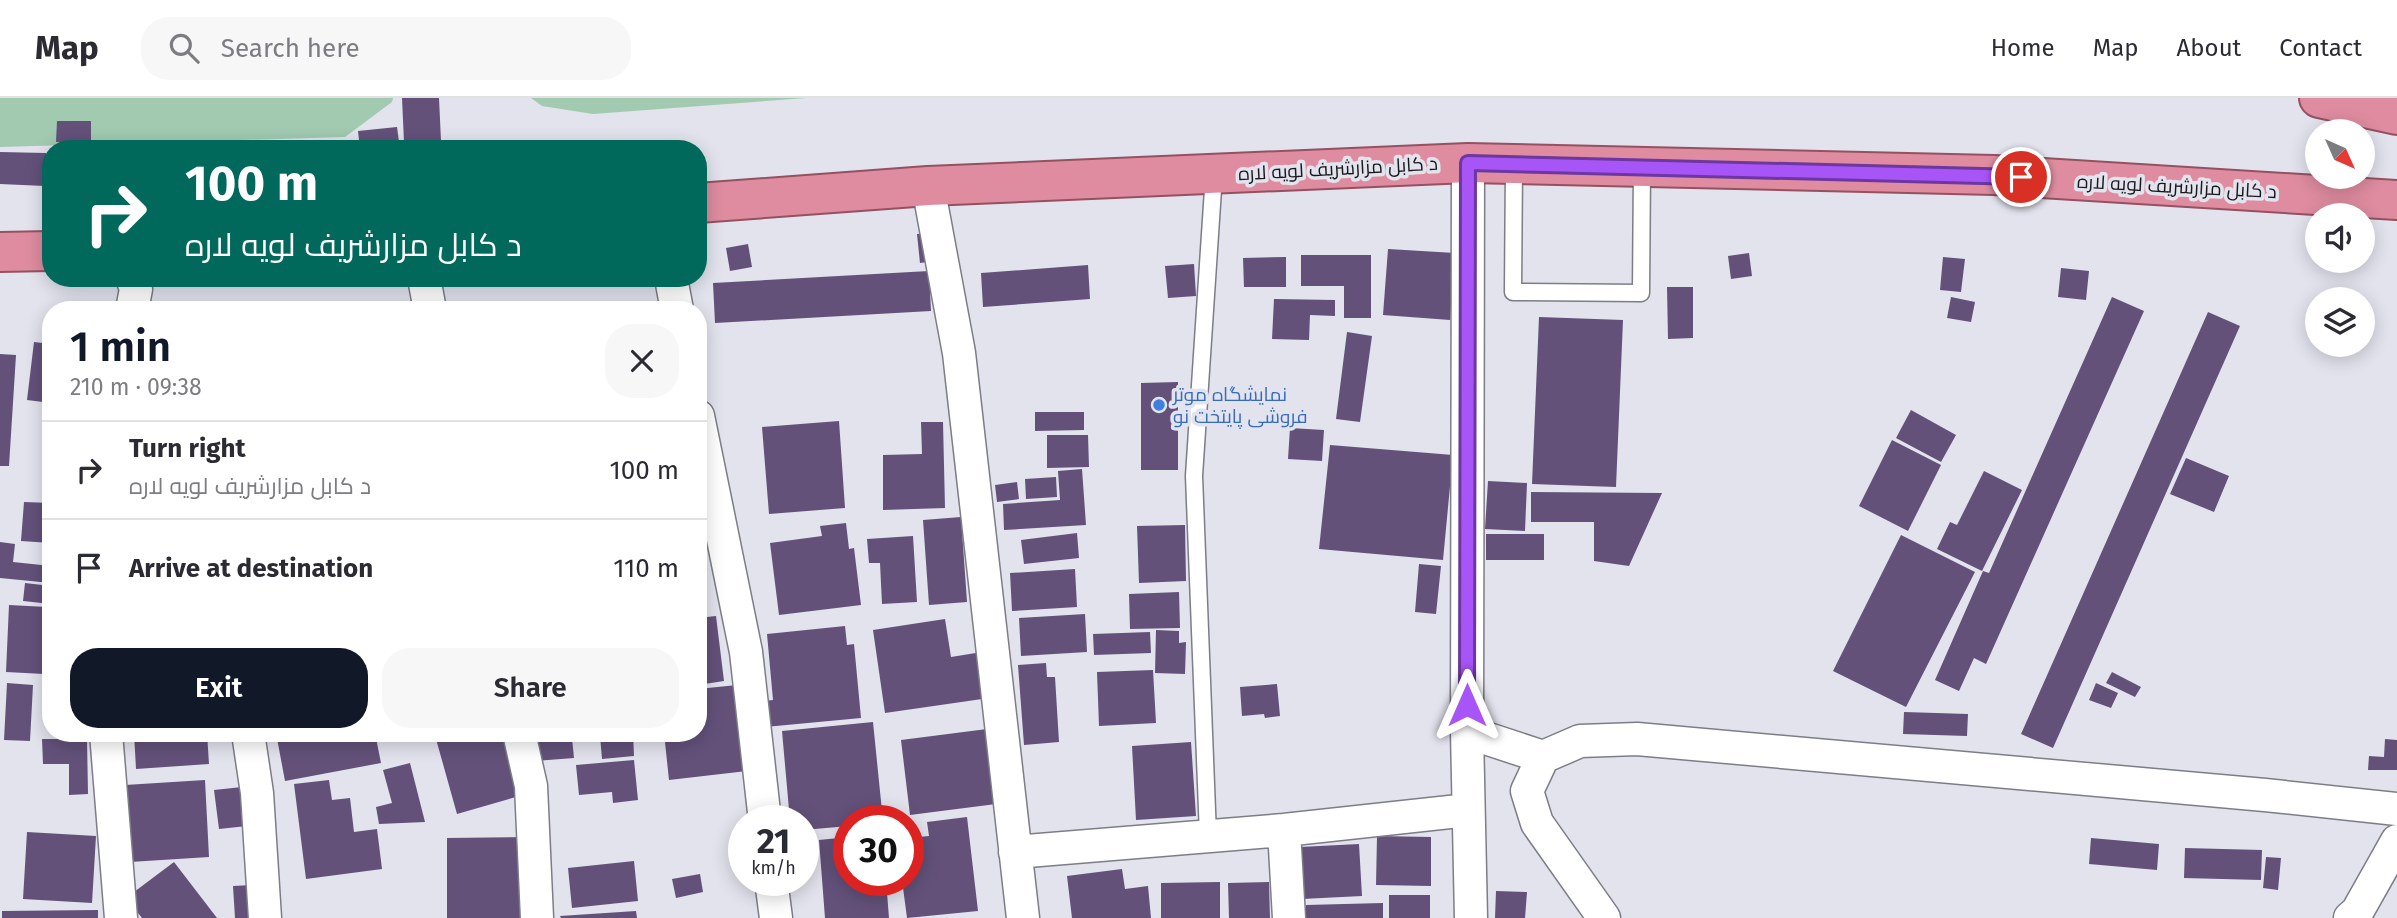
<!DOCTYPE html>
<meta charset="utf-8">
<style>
body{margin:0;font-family:"Fira Sans",Cairo,sans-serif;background:#f7f7f7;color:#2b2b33;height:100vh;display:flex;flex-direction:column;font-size:26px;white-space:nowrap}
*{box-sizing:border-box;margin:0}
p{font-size:23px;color:#7c7c81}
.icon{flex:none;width:38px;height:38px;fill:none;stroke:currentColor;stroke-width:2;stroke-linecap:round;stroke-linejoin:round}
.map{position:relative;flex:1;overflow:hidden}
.details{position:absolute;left:42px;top:203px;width:665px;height:441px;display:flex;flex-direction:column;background:#fff;border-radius:28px;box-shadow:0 4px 18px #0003}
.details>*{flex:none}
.top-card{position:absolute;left:42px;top:42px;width:665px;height:147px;border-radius:28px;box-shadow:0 4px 18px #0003;background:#00695c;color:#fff;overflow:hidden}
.needle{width:46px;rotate:135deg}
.buttons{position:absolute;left:2305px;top:21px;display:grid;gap:14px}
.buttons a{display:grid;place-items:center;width:70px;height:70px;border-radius:50%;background:#fff;box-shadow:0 4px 18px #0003;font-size:35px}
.speed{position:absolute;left:728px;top:707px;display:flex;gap:14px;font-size:35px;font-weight:700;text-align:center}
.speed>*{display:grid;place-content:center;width:91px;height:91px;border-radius:50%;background:#fff;box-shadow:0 4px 18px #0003;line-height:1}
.speed small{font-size:18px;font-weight:400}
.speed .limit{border:10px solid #d22;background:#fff;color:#111}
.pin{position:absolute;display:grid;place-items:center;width:60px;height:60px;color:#fff;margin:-30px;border:4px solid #fff;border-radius:50%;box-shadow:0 2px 7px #0007}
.me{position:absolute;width:77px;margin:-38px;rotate:0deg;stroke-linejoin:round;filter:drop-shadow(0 0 5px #0008)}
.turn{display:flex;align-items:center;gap:24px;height:147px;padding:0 28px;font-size:32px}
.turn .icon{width:91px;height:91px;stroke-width:2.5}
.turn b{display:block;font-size:49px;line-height:60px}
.round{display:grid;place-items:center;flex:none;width:74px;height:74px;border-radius:28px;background:#f7f7f7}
.overview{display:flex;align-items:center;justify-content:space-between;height:119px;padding:0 28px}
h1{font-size:42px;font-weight:600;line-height:52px;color:#111827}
.primary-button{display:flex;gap:14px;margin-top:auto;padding:14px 28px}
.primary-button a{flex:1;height:80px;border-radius:28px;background:#111827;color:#fff;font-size:28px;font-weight:600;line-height:80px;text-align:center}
.primary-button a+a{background:#f7f7f7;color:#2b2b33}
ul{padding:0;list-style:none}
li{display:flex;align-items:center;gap:21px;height:98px;padding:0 28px;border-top:2px solid #e1e1e2}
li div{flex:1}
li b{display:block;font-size:26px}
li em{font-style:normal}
header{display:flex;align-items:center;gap:42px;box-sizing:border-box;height:98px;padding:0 35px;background:#fff;border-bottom:2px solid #e1e1e2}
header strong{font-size:33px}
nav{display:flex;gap:38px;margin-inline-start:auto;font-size:24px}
.search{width:490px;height:63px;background:#f7f7f7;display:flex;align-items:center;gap:18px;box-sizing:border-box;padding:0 24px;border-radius:28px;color:#7c7c81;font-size:26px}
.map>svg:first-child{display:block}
.green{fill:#a1cab1}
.building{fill:#63517a}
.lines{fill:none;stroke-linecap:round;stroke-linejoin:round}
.service-casing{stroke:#7c7d86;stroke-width:19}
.minor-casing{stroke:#7c7d86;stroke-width:35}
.trunk-casing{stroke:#945162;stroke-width:42}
.service{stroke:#fff;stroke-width:16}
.minor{stroke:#fff;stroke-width:32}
.trunk{stroke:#df8ca0;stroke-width:38}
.route-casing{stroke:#6d37a1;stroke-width:18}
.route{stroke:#a855f7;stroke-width:12}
.shop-dot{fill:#3f7fe0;stroke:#e2e3ed;stroke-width:2.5}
.labels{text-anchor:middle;stroke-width:7;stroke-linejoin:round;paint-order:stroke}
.street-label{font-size:19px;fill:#17181b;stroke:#e2e3ed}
.shop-label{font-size:19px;fill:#366cbe;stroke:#e2e3ed;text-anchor:start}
</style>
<header>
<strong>Map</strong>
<div class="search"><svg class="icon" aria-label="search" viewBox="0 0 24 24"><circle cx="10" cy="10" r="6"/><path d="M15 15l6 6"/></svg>Search here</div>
<nav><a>Home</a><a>Map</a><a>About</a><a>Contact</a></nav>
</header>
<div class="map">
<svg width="2397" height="820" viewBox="0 0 2397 820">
<rect width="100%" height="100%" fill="#e2e3ed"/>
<!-- green -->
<path class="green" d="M0,0H393L392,4L345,39L0,49Z
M531,0H806L593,16L542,8Z"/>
<!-- building -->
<path class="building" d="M402,0H439L441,43L404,44Z
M57,23H91V45L56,44Z
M397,29L400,51H360L358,33Z
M0,54L46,55L45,88L0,86Z
M930,135L933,163L920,165L917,136Z
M748,146L752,169L730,173L726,150Z
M1388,151L1455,155L1450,222L1383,217Z
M1749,155L1752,178L1731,181L1728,158Z
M1301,157H1371V220H1344V188H1301Z
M1286,159V189H1244L1243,160Z
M1943,159L1965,161L1961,194L1940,192Z
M1194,166L1196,198L1168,200L1165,168Z
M1088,167L1090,201L983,209L981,175Z
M2061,170L2089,173L2086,202L2058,199Z
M929,173L931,213L715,225L713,185Z
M1667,189H1693V240L1668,241Z
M1951,199L1975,204L1971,224L1947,220Z
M2112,199L2144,213L1986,566L1974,560L1959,593L1935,582L1983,473L1989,475Z
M1274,201L1335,202V218L1310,217L1309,242L1272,241Z
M2208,214L2240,228L2053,650L2021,636Z
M1539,219L1623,222L1616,389L1532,386Z
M1347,234L1372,238L1360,324L1336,321Z
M34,244L51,246V305L27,302Z
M0,256L16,257L9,368H0Z
M1178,284V372H1141V285Z
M1911,312L1956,337L1941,364L1896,340Z
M1035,314H1084V332L1035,333Z
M839,323L845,410L769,416L762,329Z
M921,324H943L945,410L883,412V357L922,356Z
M1290,330L1324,332L1322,363L1288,361Z
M1047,337H1088L1089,369L1047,370Z
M1892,342L1941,367L1908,433L1859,408Z
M1330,347L1453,357L1443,462L1319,451Z
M2186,360L2229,378L2214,414L2170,396Z
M1082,371L1086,427L1004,432L1003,406L1060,402L1058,373Z
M1984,373L2022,392L1982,473L1937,451L1950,424L1957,427Z
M1056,379L1057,399L1026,401L1025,381Z
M1488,383L1527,385L1525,433L1485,431Z
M1017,384L1019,401L997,404L995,387Z
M1531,394L1662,395L1629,468L1594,463V424H1531Z
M24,404L51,405V445L21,443Z
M961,419L967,504L929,507L923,422Z
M846,425L849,451L854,450L861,507L779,517L770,445L822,438L820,428Z
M1185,427L1186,483L1139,485L1137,428Z
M1077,435L1079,460L1024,466L1021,442Z
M1486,436H1544V462H1486Z
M1901,437L1975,474L1906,609L1833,573Z
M913,438L917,504L882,506L880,465H869L867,441Z
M0,444L15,446L13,464L51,468V485L0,480Z
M1419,466L1441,468L1436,516L1415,514Z
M1075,471L1077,509L1012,513L1010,475Z
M25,485L51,488V506L23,503Z
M1179,494L1180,530L1130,531L1129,496Z
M9,507L47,509L44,576L6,574Z
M1085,516L1087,554L1021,558L1019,520Z
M716,518L724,583L698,587V520Z
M945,521L951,559L982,554L989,600L885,615L873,532Z
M845,528L847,547L854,546L861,620L765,629L762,603L773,602L767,536Z
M1156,532L1179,533V545L1186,544L1185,576L1155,575Z
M1150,534L1151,555L1094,557L1093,536Z
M1046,565L1047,579H1055L1059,644L1024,647L1018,567Z
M1153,572L1156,625L1099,628L1097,574Z
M2112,574L2141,589L2135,599L2106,585Z
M7,585L33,587L30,643L4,642Z
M2096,585L2118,595L2111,610L2089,602Z
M1277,586L1280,618L1265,620L1264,616L1242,618L1240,589Z
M737,587L747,673L669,682L664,635H698V591Z
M1904,614L1968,616L1967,638L1903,636Z
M873,624L883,723H849V728L803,732V723H790L782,633Z
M987,631L996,706L910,717L901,642Z
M134,635H207L209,666L136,671Z
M276,635H375L381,665L285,683Z
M454,635H508L526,696L457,716L436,641Z
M557,635H633L634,658L602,661L600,638L572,640L574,660L535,663L533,643L557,641Z
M42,641H87L88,696L69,697V666H43Z
M2385,641L2397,642V672H2368L2369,658L2384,659Z
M1191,644L1196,718L1136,722L1132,648Z
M634,662L638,702L613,705L612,694L579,697L576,667Z
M410,665L425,724L379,726L376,709L392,705L383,672Z
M205,682L209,759L130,764L125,687Z
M329,682L332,702L350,700L354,734L377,731L382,771L306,781L294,686Z
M242,689L247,728L219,731L214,692Z
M967,719L978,813L907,820L902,782H908V740L929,738L927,724Z
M27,734L96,738L92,805L23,801Z
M1377,738L1431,739V788L1376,787Z
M529,739V820H447V740Z
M849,739V782H886L889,820H825L819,742Z
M2091,740L2159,746L2157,772L2089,766Z
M1359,746L1362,798L1302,801L1300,749Z
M2185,750L2262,752L2261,782L2184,780Z
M2266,759L2281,760L2278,792L2263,790Z
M634,763L638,803L572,810L568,770Z
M174,764L217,820H142L126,800Z
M1122,771L1125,791L1148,788L1151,820H1072L1067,778Z
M700,776L703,794L676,800L672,781Z
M1220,784V820H1161V785Z
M1269,784L1270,820H1229L1228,785Z
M252,787L254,820H235L233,788Z
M1496,793L1527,794L1525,820H1495Z
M1389,797H1430V820H1389Z
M1383,805V820H1306V807Z
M98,812V820H2V813Z
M636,813L637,820H561L560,818Z"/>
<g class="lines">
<!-- service casing -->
<g class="service-casing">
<path id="service" d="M1514,66L1513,194L1641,195L1642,69
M1208,738L1194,378L1214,76"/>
</g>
<!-- minor casing -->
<g class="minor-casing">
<path id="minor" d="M1468,65L1467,634L1471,820
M928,88L959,255L1023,820
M424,180L430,212
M671,180L677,212
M132,212L136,191L132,180
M698,318L746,554L765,723
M1467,634L1543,659
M106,635L121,820
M248,635L257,695L265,820
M519,635L531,688L537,820
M1284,732L1289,820
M1015,754L1284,732L1468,712
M771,782L776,820
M1604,820L1537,725L1527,693L1543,659L1580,643L1637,641L2265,697L2397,711
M2350,820L2357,814L2397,743"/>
</g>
<!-- trunk casing -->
<g class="trunk-casing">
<path id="trunk" d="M2319,0L2397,17
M698,105L928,88L1468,65L1994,77L2397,102
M0,154L51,153"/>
</g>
<!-- service -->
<use href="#service" class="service"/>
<!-- minor -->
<use href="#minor" class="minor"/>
<!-- trunk -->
<use href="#trunk" class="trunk"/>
</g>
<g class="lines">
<!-- route casing -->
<g class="route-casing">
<path id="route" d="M1467,607L1468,65L2021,79"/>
</g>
<!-- route -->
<use href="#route" class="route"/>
</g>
<!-- markers -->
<circle class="shop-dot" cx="1159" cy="307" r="7"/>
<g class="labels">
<!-- street labels -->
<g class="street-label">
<text transform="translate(1338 70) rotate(-3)" y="7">د کابل مزارشریف لویه لاره</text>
<text transform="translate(2177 88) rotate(3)" y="7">د کابل مزارشریف لویه لاره</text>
</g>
<!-- shop labels -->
<g class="shop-label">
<text x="1173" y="303">نمایشگاه موتر<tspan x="1173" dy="22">فروشی پایتخت نو</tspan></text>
</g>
</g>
</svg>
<div class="buttons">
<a><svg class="needle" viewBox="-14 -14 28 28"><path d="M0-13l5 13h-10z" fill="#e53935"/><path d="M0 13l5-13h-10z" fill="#7c7c81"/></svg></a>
<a><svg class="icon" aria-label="sound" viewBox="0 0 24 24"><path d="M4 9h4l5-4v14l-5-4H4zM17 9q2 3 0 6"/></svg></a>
<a><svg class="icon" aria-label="layers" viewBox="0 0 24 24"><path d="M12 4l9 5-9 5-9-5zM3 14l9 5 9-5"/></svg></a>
</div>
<div class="speed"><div>21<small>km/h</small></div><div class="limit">30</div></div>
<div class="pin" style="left:2021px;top:79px;background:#d93025"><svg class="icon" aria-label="arrive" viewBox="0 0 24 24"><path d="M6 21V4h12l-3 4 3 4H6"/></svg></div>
<svg class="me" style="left:1467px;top:607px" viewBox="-20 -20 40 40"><path d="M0-17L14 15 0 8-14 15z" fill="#a855f7" stroke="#fff" stroke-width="4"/></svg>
<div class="top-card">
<div class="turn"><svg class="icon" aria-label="right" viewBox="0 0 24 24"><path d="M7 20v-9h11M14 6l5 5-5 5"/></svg><div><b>100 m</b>د کابل مزارشریف لویه لاره</div></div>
</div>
<section class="details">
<div class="overview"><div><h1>1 min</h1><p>210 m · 09:38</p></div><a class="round"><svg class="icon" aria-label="close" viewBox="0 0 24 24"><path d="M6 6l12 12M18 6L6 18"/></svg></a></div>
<ul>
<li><svg class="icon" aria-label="right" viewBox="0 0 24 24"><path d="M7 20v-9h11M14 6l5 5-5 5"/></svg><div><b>Turn right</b><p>د کابل مزارشریف لویه لاره</p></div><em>100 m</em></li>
<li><svg class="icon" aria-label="arrive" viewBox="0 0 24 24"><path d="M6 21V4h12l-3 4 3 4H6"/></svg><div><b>Arrive at destination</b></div><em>110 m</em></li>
</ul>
<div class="primary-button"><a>Exit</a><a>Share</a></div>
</section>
</div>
